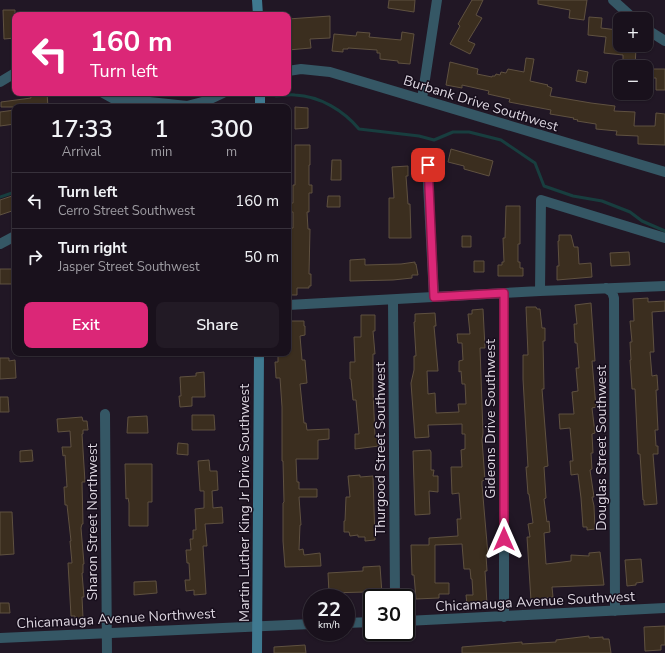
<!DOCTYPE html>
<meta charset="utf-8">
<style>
body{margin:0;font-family:"Nunito Sans",sans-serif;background:#221a25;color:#f1f3f6;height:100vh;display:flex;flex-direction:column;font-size:15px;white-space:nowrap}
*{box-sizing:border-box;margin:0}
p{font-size:13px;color:#9f9da3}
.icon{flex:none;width:22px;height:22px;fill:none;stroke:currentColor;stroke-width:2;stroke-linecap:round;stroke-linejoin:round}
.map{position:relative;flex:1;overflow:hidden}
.drawer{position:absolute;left:12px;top:104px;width:279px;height:252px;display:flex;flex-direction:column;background:#19111c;border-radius:8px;box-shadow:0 1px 3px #0004,0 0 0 1px #37313b}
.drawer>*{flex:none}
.banner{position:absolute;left:12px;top:12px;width:279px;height:84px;border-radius:8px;box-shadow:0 1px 3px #0004,0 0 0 1px #37313b;background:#db2777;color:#fff;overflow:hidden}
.buttons{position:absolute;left:613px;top:12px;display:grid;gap:8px}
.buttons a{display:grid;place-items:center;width:40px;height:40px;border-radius:8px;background:#19111c;box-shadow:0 1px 3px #0004,0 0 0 1px #37313b;font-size:20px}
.speed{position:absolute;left:303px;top:589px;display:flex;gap:8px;font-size:20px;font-weight:700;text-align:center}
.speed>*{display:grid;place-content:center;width:52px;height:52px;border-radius:50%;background:#19111c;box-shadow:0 1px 3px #0004,0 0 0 1px #37313b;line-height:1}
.speed small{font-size:10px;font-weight:400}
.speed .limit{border:2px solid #111;border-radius:6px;background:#fff;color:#111}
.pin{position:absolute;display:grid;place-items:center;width:34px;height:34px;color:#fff;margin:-17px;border-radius:8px;box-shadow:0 2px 6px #0006}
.me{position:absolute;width:44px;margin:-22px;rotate:0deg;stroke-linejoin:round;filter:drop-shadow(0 0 3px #0008)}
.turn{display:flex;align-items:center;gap:14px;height:84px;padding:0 12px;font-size:18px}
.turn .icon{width:52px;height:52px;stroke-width:2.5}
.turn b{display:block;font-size:28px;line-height:34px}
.eta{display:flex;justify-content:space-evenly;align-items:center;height:68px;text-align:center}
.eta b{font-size:24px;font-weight:600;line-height:28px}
.button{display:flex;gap:8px;margin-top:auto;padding:8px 12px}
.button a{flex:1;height:46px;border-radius:8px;background:#db2777;color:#fff;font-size:16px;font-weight:600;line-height:46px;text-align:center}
.button a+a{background:#221a25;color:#f1f3f6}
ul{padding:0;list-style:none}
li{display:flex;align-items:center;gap:12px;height:56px;padding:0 12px;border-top:1px solid #37313b}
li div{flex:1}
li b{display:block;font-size:15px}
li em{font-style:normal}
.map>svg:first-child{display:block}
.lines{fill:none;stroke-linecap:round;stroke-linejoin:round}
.stream{stroke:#183e3f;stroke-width:3}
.building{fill:#3b2e1f;stroke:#5f5140}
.minor{stroke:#355765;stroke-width:10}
.secondary{stroke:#3f7990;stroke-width:10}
.route-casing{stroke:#8e194d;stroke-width:10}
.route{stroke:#db2777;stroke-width:7}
.labels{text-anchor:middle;stroke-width:3;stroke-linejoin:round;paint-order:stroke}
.street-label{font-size:14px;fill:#dcd5df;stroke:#170e1c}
</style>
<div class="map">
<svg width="665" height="653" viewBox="0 0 665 653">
<rect width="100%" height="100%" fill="#211725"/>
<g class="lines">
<!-- stream -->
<path class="stream" d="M276,96C282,96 289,94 295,95C320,96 344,111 359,129L419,136L434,140L453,132H469L501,140L535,163L544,186L573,196L602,201L630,212L642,221L665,231
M0,197L15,192"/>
</g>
<!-- building -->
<path class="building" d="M389,0H415L414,12L388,8Z
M472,0H483L476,15L482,18L468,41L475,44L470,54L450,44L460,26L458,24Z
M538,0H587L584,20L569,18L570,10L538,4Z
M3,10H15V38L4,39Z
M330,16V38L310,39L311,48L288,50V19Z
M589,17L602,18L601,28L618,30V45H630V47L636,48L635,67L623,66V55L604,53L606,37L588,35Z
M357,32L370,33L369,37L401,40L402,32L414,34L410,64L398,63V61L380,59V53H377V50L348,48V49H343V52L332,51L334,34L356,36Z
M526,58L534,59L530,81L548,85L547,86L552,88L550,96L591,103L615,106L614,111L635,112L634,126H655L656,113L665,114V145L638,144V136L616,135L617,131L596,129V124L577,121L578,120L573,119L574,118L550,114L551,110L509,102L510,99L488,94L489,91L462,85V88L446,85L450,62L478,69L477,74L492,77V76H495L496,74L500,75L501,72L506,73L508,69L524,72Z
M652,69H665V90H656V78H652Z
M578,70L588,72L586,83L576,81Z
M30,93H47L48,107H1V102L31,98Z
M295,107L308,108V128L295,129Z
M15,110V124L0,126V112Z
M295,145H310V165H309V185H312V193H309V212H307L308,229H310L309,274H311V286H309V288H297V295H288V228H293V212H290V203H293V185H295Z
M451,149L493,161L489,176L464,169V166L448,162Z
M332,160H341V180H331Z
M408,166V176H406L408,204H410L411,238H389V198H394L392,167Z
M15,195V210L0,215V200Z
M328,196H340V207H327Z
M506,206H520V244H518V262H520V268H523V276H498V265H502V262H504L503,238H505Z
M559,235H571L574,247H578L579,264L591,263L592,277L557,280V266H559L558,241H559Z
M462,236H471V247H462Z
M629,252L630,265L611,266L610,253Z
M365,259V265L401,264L415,262V264H416L418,275H412V278L393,280L350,281V260Z
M474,261H484V272H474Z
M0,269H15V284H0Z
M648,298V302L665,301V311L652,312L654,352H650L652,376L657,375L658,390H656L658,430H655L656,446H658V454H653L657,504L644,505V500H643L640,454H638L635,389H632L630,360H631L630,342H632L630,321H634L633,299Z
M591,303L595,361H592L596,407L592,408L595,433L592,434L593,453H591L592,469L590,470L594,497H592L594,506L595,529L587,530V527H583L581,498L578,474L571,475L570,461H573L570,428L560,429L559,414H574L572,392L578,391L576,368H579L577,343H575L574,324H577L575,305Z
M526,307H536L537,309H540L542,328H545V341H543L544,389H542L548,466L544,467L546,498L544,499L547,522L549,521L550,532L544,533L546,564L571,561V555L589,556V553L600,552L604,585L552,587L553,597L545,598V600L531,601L527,537H530L528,524L533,523L529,494H528L526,467H528L523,379V355H528Z
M483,309L485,348H480L483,433L482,440L485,480L482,481V485L488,555H486L487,571H485L487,604L467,605L466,595H473L472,579H471L470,569H464L462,544L435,545V583H449V594H439V598L416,599L414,575H412L411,545H429V538L458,536L457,519H461L459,493L452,494L451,467H462L461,450L465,449V434H462V424L428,425L429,437L415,438L411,383L414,370V356H416L414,322H415V314L435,313L436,326H434L438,371H427L428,394L435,393L436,413L459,412L458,404H466L465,384H462L461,371L459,372V361L463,360L462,343H458L457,334H470L468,314H472V310Z
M361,315H375V331H373L375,354H373V391L375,436L378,435L379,446L355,449V434H359L356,400H353L351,379H350V362H355L354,337H361Z
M288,321H304V326H305V335L300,336L302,360H305L307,383L300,384L304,423H306L307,430L329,429V439L318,440V459H296L297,482H299V489H317V497H299L301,525H300L299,550L303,549L304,555L320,553L321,566L285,567L283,541V503L284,502L283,461H282V407L280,378H276L275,362H278V353H288Z
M0,358H9V361L15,360L16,378L0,379Z
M204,372L205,397H192V406L180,407L179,396H181L180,377L196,376V373Z
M0,397H8L9,412H0Z
M192,415H214L215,430H192Z
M147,416L148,433H127L128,417Z
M82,417L83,421H87L88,430H83V434H82L85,482H82L83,524H82L81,528L84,564H83V573H82L84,597H82L83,618L75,619V616H71L68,563H72L70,541H71L67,505H65L64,487H67L65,455L63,456L62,447H71L70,431L58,432L57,419Z
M178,443L188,444V455L177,454Z
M32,450L33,461L20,462V451Z
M430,450L431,452V470H434L433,476H438V492L429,491L430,514L415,515L413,451Z
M209,460L210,471H217L218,490L212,491L213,508L222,507L223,523L205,524L207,546H203L206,594L194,595V590L186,591L185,580H190L189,563H187L186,550H191L190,539H193V530H196L195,509L204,508V491H200L198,461Z
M125,464H152V502H148V526H129V503L128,498L126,499Z
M360,475V477L373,476L375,540L365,541V537H358V535L350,536L349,532H344V521H345L346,497H350L348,476Z
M0,512H12L14,554L0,555Z
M641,559L643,582L636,583V585L627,586L625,560Z
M380,566L382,594L365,595V592L329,593L328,573L363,571V567Z
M156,581L157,593L134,595V582Z
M0,603H9L10,613H0Z
M665,626V645H661V650L645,651L644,627Z
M589,636V638L603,637V639H609L611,653H462V647L522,642V644L556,642V640Z
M305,645L306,653H274V647Z"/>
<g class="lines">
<!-- minor -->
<path class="minor" d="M613,0L634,19
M646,29L665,41
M288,71L301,69L330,72L665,172
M0,82L15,73
M103,93L112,98L187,106L206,101L223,93
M422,99L437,0
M427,165L434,297
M0,244L15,236
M606,288L612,292L614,298L615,611
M540,291L541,200L665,238
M504,293V617
M393,300L395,598
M288,305L540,291L665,286
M105,414L107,653
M406,621L665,608
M346,623L372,622
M0,638L312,624"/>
<!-- secondary -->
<path class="secondary" d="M257,0L258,15
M260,107V93
M257,653L259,353"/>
</g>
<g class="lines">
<!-- route casing -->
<g class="route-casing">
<path id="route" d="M428,165L434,297L504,293V539"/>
</g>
<!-- route -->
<use href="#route" class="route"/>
</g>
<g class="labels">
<!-- street labels -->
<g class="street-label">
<text transform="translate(481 103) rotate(17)" y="5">Burbank Drive Southwest</text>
<text transform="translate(490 419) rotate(-90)" y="5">Gideons Drive Southwest</text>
<text transform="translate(601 448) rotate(-90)" y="5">Douglas Street Southwest</text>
<text transform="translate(380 449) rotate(-90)" y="5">Thurgood Street Southwest</text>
<text transform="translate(244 503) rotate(-90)" y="5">Martin Luther King Jr Drive Southwest</text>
<text transform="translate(92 522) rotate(-90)" y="5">Sharon Street Northwest</text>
<text transform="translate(535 601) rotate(-3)" y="5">Chicamauga Avenue Southwest</text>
<text transform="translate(116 618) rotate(-3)" y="5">Chicamauga Avenue Northwest</text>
</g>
</g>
</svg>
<div class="buttons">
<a>+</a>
<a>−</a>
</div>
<div class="speed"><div>22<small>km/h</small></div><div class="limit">30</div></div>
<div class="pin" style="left:428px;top:165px;background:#d93025"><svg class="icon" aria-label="arrive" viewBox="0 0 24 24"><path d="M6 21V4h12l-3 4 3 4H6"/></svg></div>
<svg class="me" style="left:504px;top:539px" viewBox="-20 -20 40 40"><path d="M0-17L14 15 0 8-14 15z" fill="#db2777" stroke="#fff" stroke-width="4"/></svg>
<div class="banner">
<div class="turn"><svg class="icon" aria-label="left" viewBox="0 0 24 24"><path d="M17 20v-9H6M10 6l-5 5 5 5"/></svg><div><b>160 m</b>Turn left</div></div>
</div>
<section class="drawer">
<div class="eta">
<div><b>17:33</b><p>Arrival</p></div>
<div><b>1</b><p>min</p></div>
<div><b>300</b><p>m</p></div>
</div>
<ul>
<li><svg class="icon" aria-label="left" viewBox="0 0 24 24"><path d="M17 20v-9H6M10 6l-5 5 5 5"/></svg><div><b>Turn left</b><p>Cerro Street Southwest</p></div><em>160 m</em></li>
<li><svg class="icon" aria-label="right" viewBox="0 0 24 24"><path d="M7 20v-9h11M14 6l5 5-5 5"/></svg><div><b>Turn right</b><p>Jasper Street Southwest</p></div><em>50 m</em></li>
</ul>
<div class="button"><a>Exit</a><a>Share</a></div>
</section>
</div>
